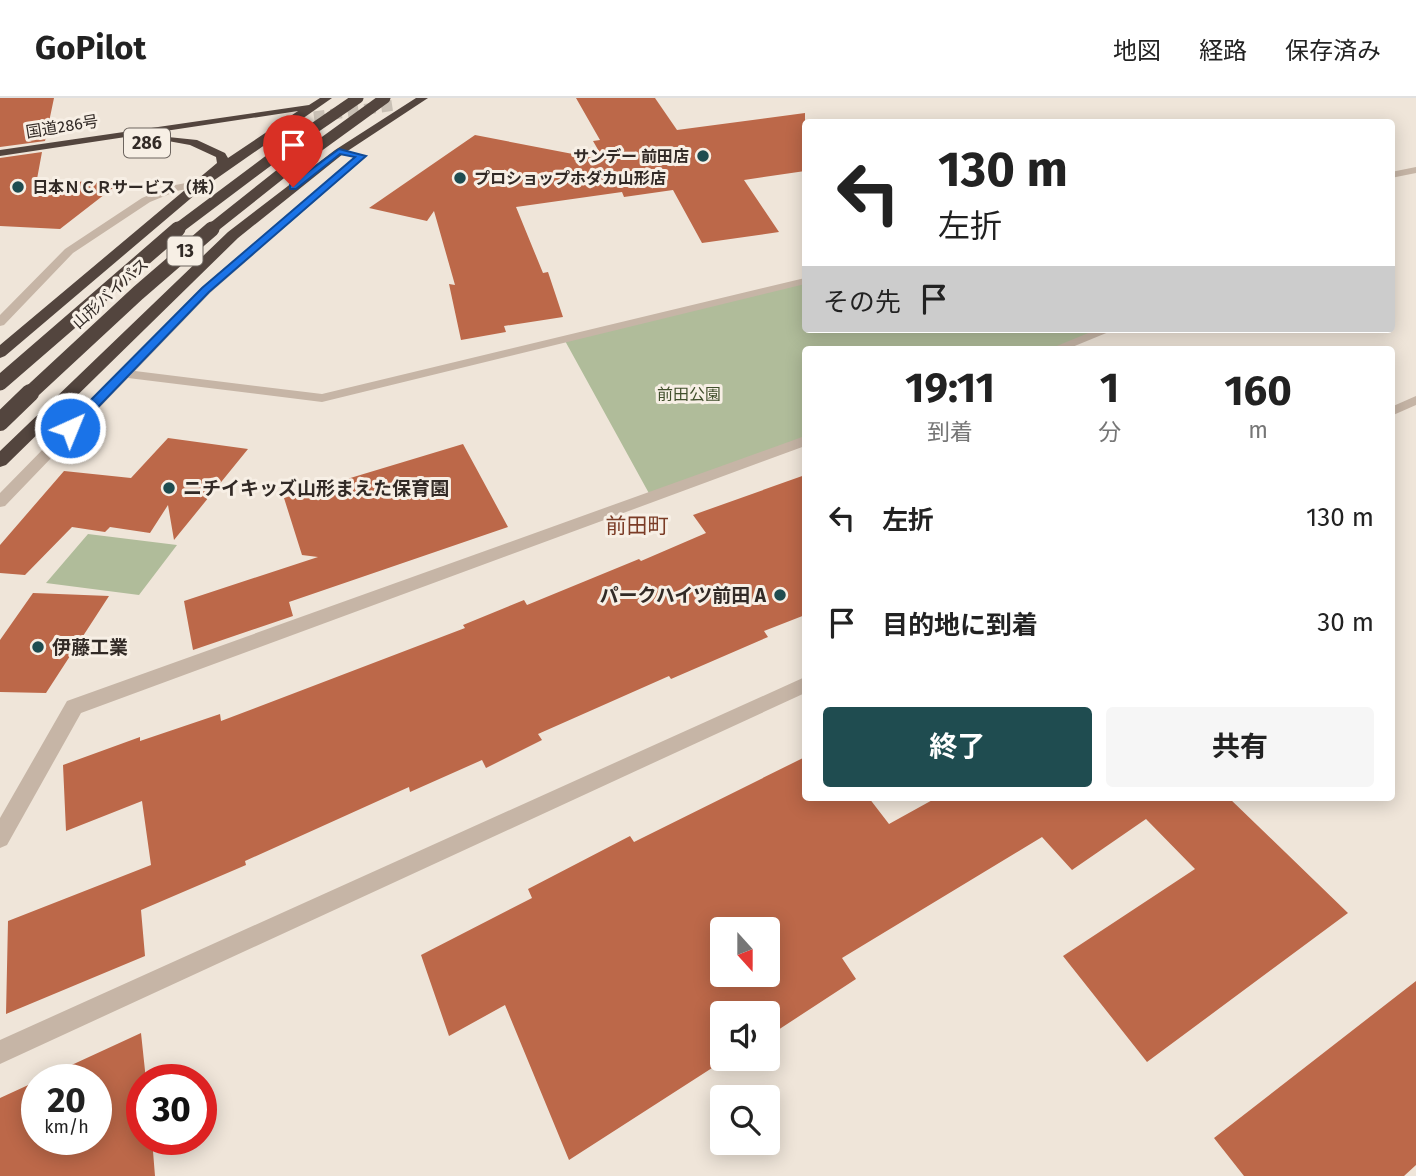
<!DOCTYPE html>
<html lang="ja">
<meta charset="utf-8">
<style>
body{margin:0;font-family:"Fira Sans","Noto Sans JP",sans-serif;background:#f6f6f6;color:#222;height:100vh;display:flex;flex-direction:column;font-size:26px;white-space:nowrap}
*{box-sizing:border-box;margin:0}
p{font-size:23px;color:#767676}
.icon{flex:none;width:38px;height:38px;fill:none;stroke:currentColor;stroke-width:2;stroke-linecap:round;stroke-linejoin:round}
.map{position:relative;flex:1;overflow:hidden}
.side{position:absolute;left:802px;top:248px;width:593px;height:455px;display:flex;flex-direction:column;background:#fff;border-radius:7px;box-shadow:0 4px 18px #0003}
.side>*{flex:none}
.banner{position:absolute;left:802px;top:21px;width:593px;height:214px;border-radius:7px;box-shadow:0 4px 18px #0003;background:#fff;color:#222;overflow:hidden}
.needle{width:46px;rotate:159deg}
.tools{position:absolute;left:710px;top:819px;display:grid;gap:14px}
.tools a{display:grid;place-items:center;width:70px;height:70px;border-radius:7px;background:#fff;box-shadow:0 4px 18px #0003;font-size:35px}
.speed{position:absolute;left:21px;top:966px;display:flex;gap:14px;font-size:35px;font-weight:700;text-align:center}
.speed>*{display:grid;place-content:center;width:91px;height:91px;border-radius:50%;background:#fff;box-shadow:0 4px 18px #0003;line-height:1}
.speed small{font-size:18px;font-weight:400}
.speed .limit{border:10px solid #d22;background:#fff;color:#111}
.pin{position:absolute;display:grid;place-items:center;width:60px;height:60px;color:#fff;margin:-72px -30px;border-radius:50% 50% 50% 0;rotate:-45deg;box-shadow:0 0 7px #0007}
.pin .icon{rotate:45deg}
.me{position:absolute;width:77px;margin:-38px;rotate:44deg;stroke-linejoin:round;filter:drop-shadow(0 0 5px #0008)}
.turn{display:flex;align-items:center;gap:24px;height:147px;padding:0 21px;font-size:32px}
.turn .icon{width:91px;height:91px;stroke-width:2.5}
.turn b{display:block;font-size:49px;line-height:60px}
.then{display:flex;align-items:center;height:66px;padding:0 21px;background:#0003;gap:14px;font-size:26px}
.eta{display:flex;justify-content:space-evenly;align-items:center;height:119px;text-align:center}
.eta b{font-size:42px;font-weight:700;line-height:49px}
.button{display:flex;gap:14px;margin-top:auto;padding:14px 21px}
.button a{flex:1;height:80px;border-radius:7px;background:#1f4c50;color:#fff;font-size:28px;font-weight:700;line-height:80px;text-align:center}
.button a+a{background:#f6f6f6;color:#222}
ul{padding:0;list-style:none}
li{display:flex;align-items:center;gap:21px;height:105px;padding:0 21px}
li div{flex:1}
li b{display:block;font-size:26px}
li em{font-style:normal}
header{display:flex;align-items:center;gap:42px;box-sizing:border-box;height:98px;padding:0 35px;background:#fff;border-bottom:2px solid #e0e0e0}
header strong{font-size:33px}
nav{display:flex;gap:38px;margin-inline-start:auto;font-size:24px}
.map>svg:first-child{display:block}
.green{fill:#b0bc9a}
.building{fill:#bc6849;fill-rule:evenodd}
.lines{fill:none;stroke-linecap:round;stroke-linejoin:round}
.highway-tunnel{stroke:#c9c0b5;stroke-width:11;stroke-dasharray:11 6;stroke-linecap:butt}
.street{fill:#c6b5a6;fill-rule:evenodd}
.highway{fill:#53453e;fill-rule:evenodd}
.highway-bridge-far2{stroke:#53453e;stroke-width:11}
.highway-bridge-far1{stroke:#53453e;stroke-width:15}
.highway-bridge{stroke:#53453e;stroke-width:18}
.route{fill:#1a73e8;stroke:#114b97;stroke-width:2}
.poi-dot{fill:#1f4c50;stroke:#f7efe5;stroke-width:2.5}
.labels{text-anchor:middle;stroke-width:6;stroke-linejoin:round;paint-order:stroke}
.far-street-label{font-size:16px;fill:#322a26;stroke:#f7efe5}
.far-poi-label{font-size:16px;font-weight:bold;fill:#322a26;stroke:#f7efe5;text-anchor:start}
.far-park-label{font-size:16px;fill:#414f2c;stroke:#f7efe5}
.shield{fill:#f7efe5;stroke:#6d655f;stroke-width:2}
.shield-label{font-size:18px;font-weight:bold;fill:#322a26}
.poi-label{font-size:19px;font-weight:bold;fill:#322a26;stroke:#f7efe5;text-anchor:start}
.neighbourhood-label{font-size:21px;fill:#7b3c26;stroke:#f7efe5}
</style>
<header>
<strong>GoPilot</strong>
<nav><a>地図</a><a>経路</a><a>保存済み</a></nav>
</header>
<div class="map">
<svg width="1416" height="1078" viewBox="0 0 1416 1078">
<rect width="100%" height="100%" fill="#efe5d9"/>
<!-- green -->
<path class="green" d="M805,183V231H1110L1052,252H805V342L651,399L564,241Z
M88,436L177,447L139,497L46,485Z"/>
<!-- building -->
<path class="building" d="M0,0H54L45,43L0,49Z
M576,0H655L677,32L805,15V73L744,82L779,134L702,145L673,92L624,99L622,94L516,109L543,175L548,174L563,219L504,228L506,234L461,242L449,186L455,187L434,113L427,123L369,110L475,37L604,62L593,43L600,42Z
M42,54L37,81L118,86L60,131L0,128V60Z
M168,340L248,351L174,442L168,407L150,435L110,429L105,434L72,429L25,477L0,475V447L64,373L131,380Z
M463,346L508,429L289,504L293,518L193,552L184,503L318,459L302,457L284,400Z
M805,377V517L764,533L768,539L671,581L669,578L538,636L542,642L486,670L482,662L410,694L409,689L245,763L246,767L141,812L145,858L6,916L8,823L151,767L142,703L66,733L63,667L140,639V643L220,616L221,623L465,530L463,527L524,502L527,507L639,461L641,463L706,435L693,417Z
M33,495L109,498L46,595L0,594V542Z
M805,659V700H869L889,726L936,700H1229L1348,815L1147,964L1063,858L1195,771L1146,721L1072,772L1042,739L842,860L856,881L778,932L775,929L768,933V915H723V961H726L569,1062L505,907L449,938L421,857L532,800L528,791L630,738L634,744ZM723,831H768V877H723Z
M1416,883V1067L1404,1078H1244L1214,1040Z
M141,935L146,982H142V1041H152L155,1078H0V1000L37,983V1041H96V982H39Z"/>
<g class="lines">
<!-- highway-tunnel -->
<path class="highway-tunnel" d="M314,19L395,7"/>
<!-- street -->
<path class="street" d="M339,51L367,58L210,195L135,273L322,296L805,180V186L322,304L128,280L5,408L0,409V395L202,189L354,59L336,56L334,54Z
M1416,69V75L1391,80V74Z
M207,81L211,82V86L177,93L150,104L73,155L4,227L0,228V217L65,151L142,100L170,88Z
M1098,231H1116L1065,252H1047Z
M1416,298V307L1391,318V309Z
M805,338V348L81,615L7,747L0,750V720L67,603Z
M805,579V595L0,966V942Z"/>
<!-- highway -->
<path class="highway" d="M320,0H332L203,90L5,258L0,260V247L217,65L216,59L190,47L168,43V39L197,42L225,55L228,60L298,13L0,58V52L309,7Z
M416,0H428L343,56L238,140L6,367L0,369V353L228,134L335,52Z"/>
<!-- highway-bridge-far2 -->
<path class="highway-bridge-far2" d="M176,132L288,48L358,0
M210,132L283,74L385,0"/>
<!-- highway-bridge-far1 -->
<path class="highway-bridge-far1" d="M0,285L178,131
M28,297L138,195L212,131"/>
<!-- highway-bridge -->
<path class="highway-bridge" d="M0,324L30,295"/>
</g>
<!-- route -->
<path class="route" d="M339,51L366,58L209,194L75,333H66V327L202,190L355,59L340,56L296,91H290V87Z"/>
<!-- markers -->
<g class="poi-dot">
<circle cx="703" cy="58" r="7"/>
<circle cx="460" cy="80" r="7"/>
<circle cx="18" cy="89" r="7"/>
<circle cx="169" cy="390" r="7"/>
<circle cx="780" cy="497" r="7"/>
<circle cx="38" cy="549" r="7"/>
</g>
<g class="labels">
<!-- far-street labels -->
<g class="far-street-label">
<text transform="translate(62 28) rotate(-9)" y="6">国道286号</text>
<text transform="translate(110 195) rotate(-42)" y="6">山形バイパス</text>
</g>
<!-- far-poi labels -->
<g class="far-poi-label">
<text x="689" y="64" text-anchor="end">サンデー 前田店</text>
<text x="474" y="86">プロショップホダカ山形店</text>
<text x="32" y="95">日本ＮＣＲサービス（株）</text>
</g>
<!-- far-park labels -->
<g class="far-park-label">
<text x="689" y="302">前田公園</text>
</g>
<!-- shield labels -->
<g class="shield">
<rect x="124" y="30.5" width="46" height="29" rx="5"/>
<rect x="167.5" y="138.5" width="35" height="29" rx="5"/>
</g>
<g class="shield-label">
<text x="147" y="51">286</text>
<text x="185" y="159">13</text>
</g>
<!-- poi labels -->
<g class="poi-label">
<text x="183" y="397">ニチイキッズ山形まえた保育園</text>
<text x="766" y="504" text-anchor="end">パークハイツ前田 A</text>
<text x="52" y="556">伊藤工業</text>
</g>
<!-- neighbourhood labels -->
<g class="neighbourhood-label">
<text x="637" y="435">前田町</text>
</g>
</g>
</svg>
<div class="tools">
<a><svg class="needle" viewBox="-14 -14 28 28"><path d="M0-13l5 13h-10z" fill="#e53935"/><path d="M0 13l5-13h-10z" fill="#767676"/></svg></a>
<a><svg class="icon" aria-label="sound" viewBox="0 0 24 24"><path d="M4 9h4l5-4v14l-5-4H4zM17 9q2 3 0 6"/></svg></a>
<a><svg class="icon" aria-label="search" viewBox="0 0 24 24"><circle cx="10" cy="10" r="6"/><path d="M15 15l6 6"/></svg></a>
</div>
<div class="speed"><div>20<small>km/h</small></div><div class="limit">30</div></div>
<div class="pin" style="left:293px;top:89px;background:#d93025"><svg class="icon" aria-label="arrive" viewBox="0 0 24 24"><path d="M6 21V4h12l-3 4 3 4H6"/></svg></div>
<svg class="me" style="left:70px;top:330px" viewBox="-20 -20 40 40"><circle r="17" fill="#1a73e8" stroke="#fff" stroke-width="3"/><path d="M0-11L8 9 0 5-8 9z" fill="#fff"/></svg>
<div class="banner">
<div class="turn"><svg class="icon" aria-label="left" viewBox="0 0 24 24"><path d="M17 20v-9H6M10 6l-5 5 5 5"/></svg><div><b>130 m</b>左折</div></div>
<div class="then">その先<svg class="icon" aria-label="arrive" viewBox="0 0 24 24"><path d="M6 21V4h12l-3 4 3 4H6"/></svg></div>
</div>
<section class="side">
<div class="eta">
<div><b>19:11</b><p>到着</p></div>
<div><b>1</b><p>分</p></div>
<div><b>160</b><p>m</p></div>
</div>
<ul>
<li><svg class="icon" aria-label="left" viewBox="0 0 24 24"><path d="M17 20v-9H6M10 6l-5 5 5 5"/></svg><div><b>左折</b></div><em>130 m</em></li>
<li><svg class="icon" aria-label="arrive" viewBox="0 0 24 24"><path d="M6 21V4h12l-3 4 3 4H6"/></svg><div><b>目的地に到着</b></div><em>30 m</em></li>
</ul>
<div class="button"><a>終了</a><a>共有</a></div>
</section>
</div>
